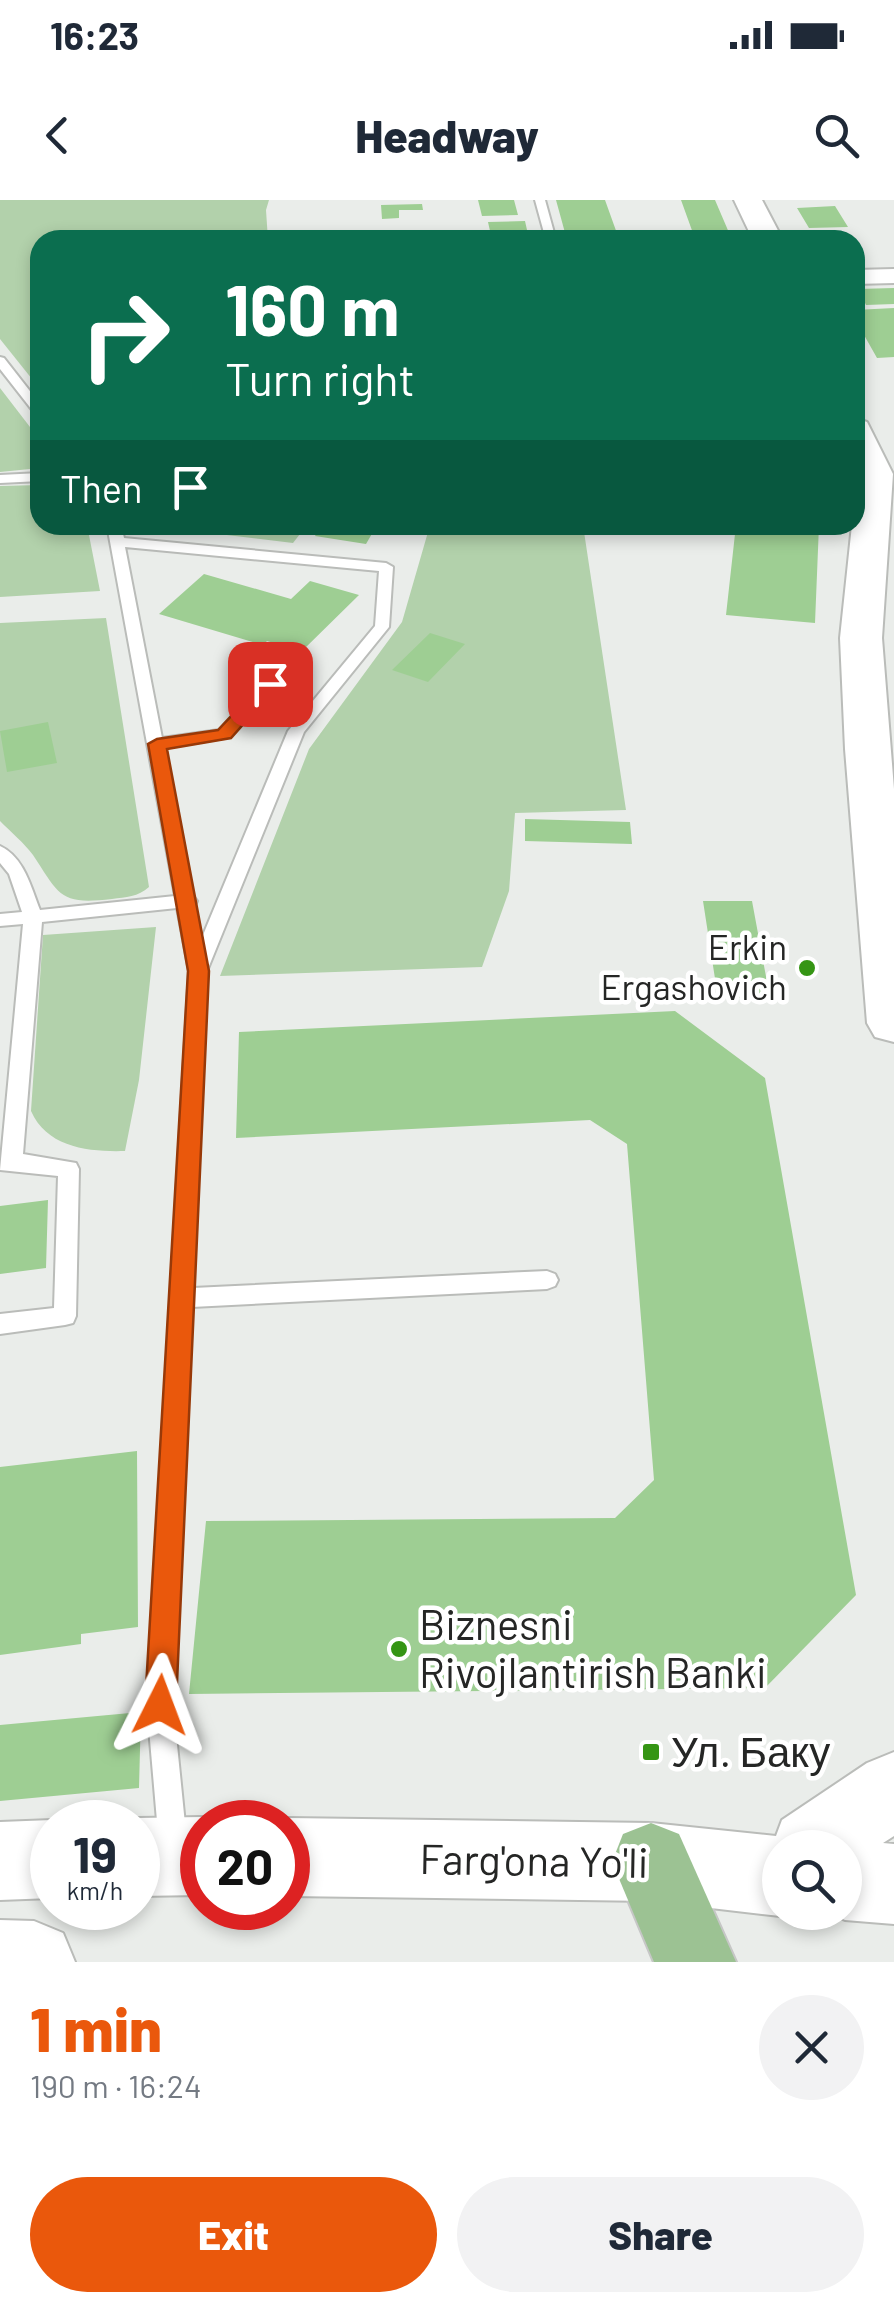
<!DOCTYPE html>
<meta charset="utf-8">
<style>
body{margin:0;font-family:Barlow,sans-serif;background:#f2f2f3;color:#1f2937;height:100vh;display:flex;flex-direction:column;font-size:38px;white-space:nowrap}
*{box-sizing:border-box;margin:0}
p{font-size:32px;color:#747a83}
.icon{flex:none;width:55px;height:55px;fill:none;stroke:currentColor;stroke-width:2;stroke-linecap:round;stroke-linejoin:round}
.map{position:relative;height:1762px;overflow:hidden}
.side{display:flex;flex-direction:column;background:#fff;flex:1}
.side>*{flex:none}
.banner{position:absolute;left:30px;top:30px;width:835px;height:305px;border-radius:30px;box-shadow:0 5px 15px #0003;background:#0b6e4f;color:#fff;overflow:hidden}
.tools{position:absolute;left:762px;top:1630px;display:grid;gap:20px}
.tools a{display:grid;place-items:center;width:100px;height:100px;border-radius:50%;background:#fff;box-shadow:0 5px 15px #0003;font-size:50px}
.speed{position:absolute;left:30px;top:1600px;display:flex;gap:20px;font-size:50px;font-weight:700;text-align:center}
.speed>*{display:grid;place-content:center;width:130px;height:130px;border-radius:50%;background:#fff;box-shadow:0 5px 15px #0003;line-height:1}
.speed small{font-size:25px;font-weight:400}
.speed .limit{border:15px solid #d22;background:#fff;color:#111}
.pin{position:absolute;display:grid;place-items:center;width:85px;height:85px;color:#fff;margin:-42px;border-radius:20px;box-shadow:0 5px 15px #0006}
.me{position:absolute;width:110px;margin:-55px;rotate:3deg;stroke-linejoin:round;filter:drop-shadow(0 0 8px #0008)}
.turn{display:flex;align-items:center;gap:35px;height:210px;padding:0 30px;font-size:45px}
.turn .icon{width:130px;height:130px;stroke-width:2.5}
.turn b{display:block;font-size:70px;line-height:85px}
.then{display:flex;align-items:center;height:95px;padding:0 30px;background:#0003;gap:20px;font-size:38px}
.round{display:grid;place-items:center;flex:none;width:105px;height:105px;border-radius:52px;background:#f2f2f3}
.summary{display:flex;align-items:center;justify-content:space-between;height:170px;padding:0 30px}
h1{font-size:60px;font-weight:800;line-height:75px;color:#ea580c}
.cta{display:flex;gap:20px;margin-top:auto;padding:20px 30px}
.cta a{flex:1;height:115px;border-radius:60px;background:#ea580c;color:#fff;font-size:40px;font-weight:800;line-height:115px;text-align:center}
.cta a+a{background:#f2f2f3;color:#1f2937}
.status{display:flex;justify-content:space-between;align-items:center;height:70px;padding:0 50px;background:#fff;direction:ltr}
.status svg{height:28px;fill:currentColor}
header{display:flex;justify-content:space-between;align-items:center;height:130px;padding:0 30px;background:#fff;font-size:45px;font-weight:800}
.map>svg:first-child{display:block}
.green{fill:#b2d1ab}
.building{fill:#9ece93}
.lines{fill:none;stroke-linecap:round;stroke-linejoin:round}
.lane-casing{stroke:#babcb9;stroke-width:4}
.street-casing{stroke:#babcb9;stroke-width:4}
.secondary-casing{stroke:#babcb9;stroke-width:4}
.primary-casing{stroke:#c6c7c6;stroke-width:4}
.lane{fill:#fff;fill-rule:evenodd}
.street{fill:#fff;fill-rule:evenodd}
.secondary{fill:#fff;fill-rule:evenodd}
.primary{fill:#9cc293;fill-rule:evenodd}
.route{fill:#ea580c;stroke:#983908;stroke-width:2.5}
.poi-dot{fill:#359514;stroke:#fff;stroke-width:4}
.labels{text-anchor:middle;stroke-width:9;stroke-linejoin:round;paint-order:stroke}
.poi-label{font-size:35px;fill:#252625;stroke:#fff;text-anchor:end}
.near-poi-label{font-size:42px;fill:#252625;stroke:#fff;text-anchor:start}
.near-street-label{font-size:42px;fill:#252625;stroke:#fff}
</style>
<div class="status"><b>16:23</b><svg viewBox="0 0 49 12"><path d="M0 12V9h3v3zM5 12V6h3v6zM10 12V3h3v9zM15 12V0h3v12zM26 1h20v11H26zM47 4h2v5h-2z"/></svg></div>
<header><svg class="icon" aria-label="back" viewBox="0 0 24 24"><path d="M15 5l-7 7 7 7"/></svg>Headway<svg class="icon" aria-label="search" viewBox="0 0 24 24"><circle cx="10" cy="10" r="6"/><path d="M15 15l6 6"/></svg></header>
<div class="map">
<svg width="894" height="1762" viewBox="0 0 894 1762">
<rect width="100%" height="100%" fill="#eaedea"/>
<!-- green -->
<path class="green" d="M0,0H269L266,10L268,40H40V189L0,139Z
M0,188L40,240V268L0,272Z
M40,285V325H87L100,391L0,397V286Z
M143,325H307L293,343Z
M430,325H583L626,610L515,613L509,691L482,767L220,776L309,549L402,422Z
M106,418L149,687C138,697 126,697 112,699C60,705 60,696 33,655C24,643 11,632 0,621V423Z
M156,727L139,880L125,951C90,952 47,948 31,911L43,735Z"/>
<!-- building -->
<path class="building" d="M478,0H514L518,15L482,16Z
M556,0H605L619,39L567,40Z
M681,0H715L730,35L694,36Z
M422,4L423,10H399V18L382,19L381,5Z
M835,6L848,27L809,28L797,8Z
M525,21L529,39L492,40L488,22Z
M894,88V104L866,105L858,89Z
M894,108V157L877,158L855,119V110Z
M322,325H377L366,344L315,336Z
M736,325H819L815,423L726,415Z
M204,374L291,399L310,381L359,395L302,451L267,441L263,445L159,414Z
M430,433L465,444L428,482L392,470Z
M48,522L57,563L7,572L0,531Z
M525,619L630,622L632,644L525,641Z
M703,701H752L770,798H718Z
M675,811L765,878L856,1395L765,1488L189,1494L206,1321L615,1318L654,1280L627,944L590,920L236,938L239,832Z
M48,1000L46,1068L0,1074V1006Z
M137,1251L138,1427L81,1434V1444L0,1455V1267Z
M141,1512L139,1588L0,1601V1525Z"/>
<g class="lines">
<!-- lane casing -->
<g class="lane-casing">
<path id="lane" d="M535,0H545L556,40H546Z
M0,157L4,158L40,204V216L36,215L0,169Z
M40,273V281L0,283V275Z
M107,325H121L124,338L386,363L393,367L389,427L304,532L207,771L193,1088L547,1071L555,1074L558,1080L555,1086L547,1089L192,1107L173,1505L187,1644L183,1654L173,1658L163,1654L159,1644L147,1505L189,771L177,708L42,722L23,954L76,963L79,969L76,1116L73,1123L65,1125L0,1134V1114L54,1108L58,976L0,970L23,724L0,726V714L22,712L9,674L0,663V646C24,657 31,687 40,710L175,696ZM125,347L379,371L375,426L288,531L201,740L195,705L197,701L193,696L164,548L230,537L278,485L276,482H264L219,530L162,538Z"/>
</g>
<!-- street casing -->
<g class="street-casing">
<path id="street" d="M894,69V83L855,84V70Z"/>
</g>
<!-- secondary casing -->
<g class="secondary-casing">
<path id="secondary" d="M734,0H762L783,40H753Z
M855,218L867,222L893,274L882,438L894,589V842L875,837L867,823L845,549L840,438L852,325H855Z
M894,1552V1636L883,1643L894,1644V1724L845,1720L828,1712H845V1648H780V1712H787L780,1716L651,1701L288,1696V1622H277L288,1618L651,1623L776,1636L782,1620L867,1563Z
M202,1617L216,1622H202V1695L138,1696V1622H127L138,1618Z
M52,1620L59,1622H52V1698L0,1700V1622Z
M0,1720L34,1721L63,1733L75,1762H0Z"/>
</g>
<!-- primary casing -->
<g class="primary-casing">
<path id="primary" d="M651,1623L679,1634L736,1762H654L612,1662L623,1634Z"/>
</g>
<!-- lane -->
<use href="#lane" class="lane"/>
<!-- street -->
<use href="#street" class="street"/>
<!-- secondary -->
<use href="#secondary" class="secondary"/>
<!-- primary -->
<use href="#primary" class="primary"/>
</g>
<!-- route -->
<path class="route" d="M270,479L279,484L231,538L167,549L209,771L176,1505L171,1516L160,1520L150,1516L145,1505L188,771L148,544L157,539L218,530L264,481Z"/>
<!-- markers -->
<g class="poi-dot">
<circle cx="807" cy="768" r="10"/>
<circle cx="399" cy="1449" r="10"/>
<rect x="641" y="1542" width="20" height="20" rx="5"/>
</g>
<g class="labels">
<!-- poi labels -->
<g class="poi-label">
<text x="787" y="760">Erkin<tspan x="787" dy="40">Ergashovich</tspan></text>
</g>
<!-- near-poi labels -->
<g class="near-poi-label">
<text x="419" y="1440">Biznesni<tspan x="419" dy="48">Rivojlantirish Banki</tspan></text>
<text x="671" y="1567">Ул. Баку</text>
</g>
<!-- near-street labels -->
<g class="near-street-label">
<text transform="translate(534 1661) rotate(1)" y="15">Farg'ona Yo'li</text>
</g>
</g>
</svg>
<div class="tools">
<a><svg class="icon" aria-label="search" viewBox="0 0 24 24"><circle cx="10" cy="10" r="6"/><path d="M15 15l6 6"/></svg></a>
</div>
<div class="speed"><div>19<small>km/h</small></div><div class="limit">20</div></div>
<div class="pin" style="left:270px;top:484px;background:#d93025"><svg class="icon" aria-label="arrive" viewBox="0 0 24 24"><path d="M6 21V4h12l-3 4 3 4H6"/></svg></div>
<svg class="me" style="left:160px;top:1505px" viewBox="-20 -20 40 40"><path d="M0-17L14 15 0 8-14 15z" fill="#ea580c" stroke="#fff" stroke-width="4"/></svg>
<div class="banner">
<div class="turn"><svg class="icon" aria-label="right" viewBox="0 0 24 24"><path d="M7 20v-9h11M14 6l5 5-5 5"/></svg><div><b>160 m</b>Turn right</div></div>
<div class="then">Then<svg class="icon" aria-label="arrive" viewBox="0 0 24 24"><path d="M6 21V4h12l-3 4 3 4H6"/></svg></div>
</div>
</div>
<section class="side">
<div class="summary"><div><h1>1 min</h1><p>190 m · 16:24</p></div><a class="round"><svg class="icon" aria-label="close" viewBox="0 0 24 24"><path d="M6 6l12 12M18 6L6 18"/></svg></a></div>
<div class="cta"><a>Exit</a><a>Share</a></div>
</section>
